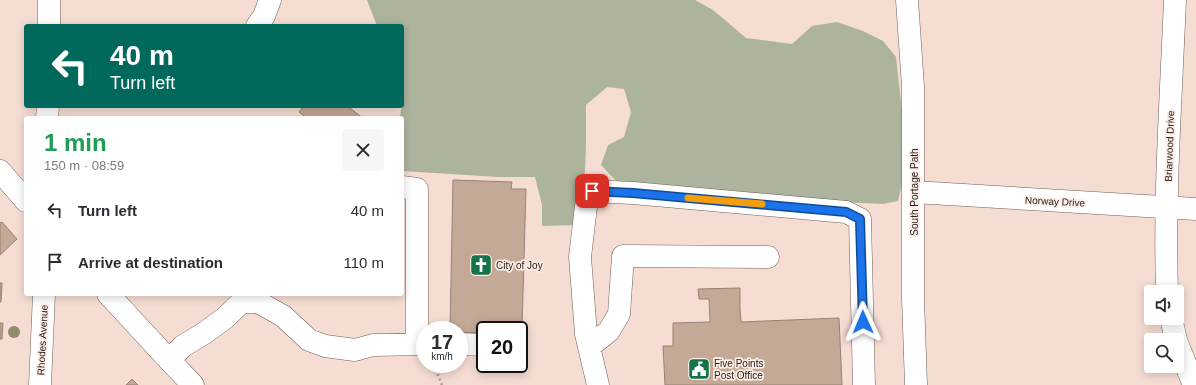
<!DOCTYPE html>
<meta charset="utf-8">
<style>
body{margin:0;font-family:Helvetica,sans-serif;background:#f7f7f7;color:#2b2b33;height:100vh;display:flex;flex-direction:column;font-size:15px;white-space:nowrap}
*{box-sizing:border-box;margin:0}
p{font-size:13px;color:#7c7c81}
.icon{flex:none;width:22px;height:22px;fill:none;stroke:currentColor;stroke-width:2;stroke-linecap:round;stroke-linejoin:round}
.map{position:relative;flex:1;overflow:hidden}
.details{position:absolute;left:24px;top:116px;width:380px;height:180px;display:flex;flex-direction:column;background:#fff;border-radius:4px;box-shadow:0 2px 10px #0003}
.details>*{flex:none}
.top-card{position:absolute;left:24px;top:24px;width:380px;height:84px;border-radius:4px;box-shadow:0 2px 10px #0003;background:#00695c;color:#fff;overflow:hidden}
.controls{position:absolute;left:1144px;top:285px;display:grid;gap:8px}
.controls a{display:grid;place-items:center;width:40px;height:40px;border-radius:4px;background:#fff;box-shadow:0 2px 10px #0003;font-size:20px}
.speed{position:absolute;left:416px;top:321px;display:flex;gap:8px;font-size:20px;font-weight:700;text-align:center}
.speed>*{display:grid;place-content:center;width:52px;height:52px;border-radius:50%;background:#fff;box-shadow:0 2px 10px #0003;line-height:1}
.speed small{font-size:10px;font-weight:400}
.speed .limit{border:2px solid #111;border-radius:6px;background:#fff;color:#111}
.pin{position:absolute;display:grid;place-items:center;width:34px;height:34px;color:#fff;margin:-17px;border-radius:8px;box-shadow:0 2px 6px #0006}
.me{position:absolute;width:44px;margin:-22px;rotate:359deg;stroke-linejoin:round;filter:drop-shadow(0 0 3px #0008)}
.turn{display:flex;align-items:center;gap:14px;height:84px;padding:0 20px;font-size:18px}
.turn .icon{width:52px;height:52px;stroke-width:2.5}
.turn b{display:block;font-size:28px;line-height:34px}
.round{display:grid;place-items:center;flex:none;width:42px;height:42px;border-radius:4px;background:#f7f7f7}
.headline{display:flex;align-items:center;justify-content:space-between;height:68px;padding:0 20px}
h1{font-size:24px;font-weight:800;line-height:30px;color:#1e9e55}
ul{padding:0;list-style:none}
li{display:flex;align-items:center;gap:12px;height:52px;padding:0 20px}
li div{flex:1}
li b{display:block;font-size:15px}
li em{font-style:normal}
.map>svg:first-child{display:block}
.green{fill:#adb49d}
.building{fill:#c4a996;stroke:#958173}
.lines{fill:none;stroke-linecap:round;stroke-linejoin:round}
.minor-casing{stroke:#735e55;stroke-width:23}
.major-casing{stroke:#735e55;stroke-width:23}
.path{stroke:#ad9a92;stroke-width:2.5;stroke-dasharray:2 3;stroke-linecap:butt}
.minor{stroke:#fff;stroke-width:22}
.major{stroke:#fff;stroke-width:22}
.tree{fill:#908b6c}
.route-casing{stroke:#114b97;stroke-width:10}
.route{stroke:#1a73e8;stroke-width:7}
.slow{stroke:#f59e0b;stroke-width:7}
.labels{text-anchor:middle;stroke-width:3.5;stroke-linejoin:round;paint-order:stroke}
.street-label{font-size:10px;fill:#2b221e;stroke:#fcede6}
.poi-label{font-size:10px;fill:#2b221e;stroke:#fcede6;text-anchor:start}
</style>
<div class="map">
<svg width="1196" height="385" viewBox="0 0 1196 385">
<rect width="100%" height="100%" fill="#f6ddd3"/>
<!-- green -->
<path class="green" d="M367,0H695L713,10L746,38L792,44L812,26L837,22L863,31L883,41L896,57L904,130V175L898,201L883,204L843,202L619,184L601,165L608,145L624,137L631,112L624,89L607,87L586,105C586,146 587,184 577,225L542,226V205L535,177H498L402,171V118H399C403,110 404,81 402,71V26H377Z"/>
<!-- building -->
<path class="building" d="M304,106H347L363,118H307L299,112Z
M453,180L512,182L511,189H526L522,328L485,330V333L459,332V330H450Z
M2,222L17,239L0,255V223Z
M0,283H2L1,302H0Z
M740,288V309L741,322L839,318L842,385H665L663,346H673V323L710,322L709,299H699L698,289Z
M0,323H3L2,339H0Z
M132,379L138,385H126Z"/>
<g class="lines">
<!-- minor casing -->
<g class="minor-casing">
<path id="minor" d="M907,0L913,87V298L916,385
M49,26V0
M257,26L264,16L270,0
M47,118L48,106
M402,187L417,189V344
M914,192L1196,209
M1167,292C1164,195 1171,97 1175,0
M241,302H258L283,316L309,340L325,346L355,350L373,345L425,344
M1171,318L1176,340
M1177,343L1194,385
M459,344L485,345
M589,347L609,331L619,314L623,256L768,257
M169,360L183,346L203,334L225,318L250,294
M40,385L44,294
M598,385L586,334L580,257L586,206L592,191L633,193L846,212L860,219L864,385"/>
</g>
<!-- major casing -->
<g class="major-casing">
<path id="major" d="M0,171L26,201
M108,294L169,360L193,385"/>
</g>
<!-- path -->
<path class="path" d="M437,364L438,375L442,385"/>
<!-- minor -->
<use href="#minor" class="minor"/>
<!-- major -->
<use href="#major" class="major"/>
</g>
<!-- trees -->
<circle class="tree" cx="14" cy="332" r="6"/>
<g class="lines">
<!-- route casing -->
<g class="route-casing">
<path id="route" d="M592,191L633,193L846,212L860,219L863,322"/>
</g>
<!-- route -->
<use href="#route" class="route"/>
<!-- slow -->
<path class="slow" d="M688,198L762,204"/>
</g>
<!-- icons -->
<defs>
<g id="church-square" transform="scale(1.15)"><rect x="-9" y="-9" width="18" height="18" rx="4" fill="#157349" stroke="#fcede6"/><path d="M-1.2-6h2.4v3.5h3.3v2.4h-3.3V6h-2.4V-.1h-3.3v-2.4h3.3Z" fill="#fff"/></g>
<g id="civic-square" transform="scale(1.15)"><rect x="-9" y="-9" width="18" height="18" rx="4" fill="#157349" stroke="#fcede6"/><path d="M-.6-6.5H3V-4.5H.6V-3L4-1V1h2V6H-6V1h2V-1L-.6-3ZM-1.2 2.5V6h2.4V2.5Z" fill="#fff"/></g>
</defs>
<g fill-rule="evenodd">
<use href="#church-square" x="481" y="265"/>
<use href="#civic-square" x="699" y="369"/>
</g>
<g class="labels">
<!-- street labels -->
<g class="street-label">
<text transform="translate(1169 146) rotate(-88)" y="4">Briarwood Drive</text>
<text transform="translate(914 192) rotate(-90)" y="4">South Portage Path</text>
<text transform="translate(1055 201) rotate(3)" y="4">Norway Drive</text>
<text transform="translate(42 340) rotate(-87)" y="4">Rhodes Avenue</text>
</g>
<!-- poi labels -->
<g class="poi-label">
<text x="496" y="269">City of Joy</text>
<text x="714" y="367">Five Points<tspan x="714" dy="12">Post Office</tspan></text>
</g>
</g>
</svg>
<div class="controls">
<a><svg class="icon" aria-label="sound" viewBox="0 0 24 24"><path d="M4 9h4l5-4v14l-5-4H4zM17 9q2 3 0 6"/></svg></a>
<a><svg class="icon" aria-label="search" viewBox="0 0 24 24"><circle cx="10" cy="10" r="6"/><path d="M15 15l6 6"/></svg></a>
</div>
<div class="speed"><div>17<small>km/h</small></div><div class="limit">20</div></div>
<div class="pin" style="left:592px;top:191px;background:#d93025"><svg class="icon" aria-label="arrive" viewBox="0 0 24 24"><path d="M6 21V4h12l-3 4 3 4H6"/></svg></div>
<svg class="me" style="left:863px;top:322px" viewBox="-20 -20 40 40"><path d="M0-17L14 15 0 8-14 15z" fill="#1a73e8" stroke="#fff" stroke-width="4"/></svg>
<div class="top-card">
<div class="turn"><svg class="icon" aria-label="left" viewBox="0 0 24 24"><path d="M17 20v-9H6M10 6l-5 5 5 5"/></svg><div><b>40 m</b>Turn left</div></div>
</div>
<section class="details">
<div class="headline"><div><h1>1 min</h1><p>150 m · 08:59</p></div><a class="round"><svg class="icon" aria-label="close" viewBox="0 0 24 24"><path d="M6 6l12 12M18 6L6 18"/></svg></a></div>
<ul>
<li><svg class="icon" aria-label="left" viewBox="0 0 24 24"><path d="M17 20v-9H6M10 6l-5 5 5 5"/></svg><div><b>Turn left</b></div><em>40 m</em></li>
<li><svg class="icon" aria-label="arrive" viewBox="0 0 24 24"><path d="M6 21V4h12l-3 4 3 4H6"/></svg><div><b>Arrive at destination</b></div><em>110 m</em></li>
</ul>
</section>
</div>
